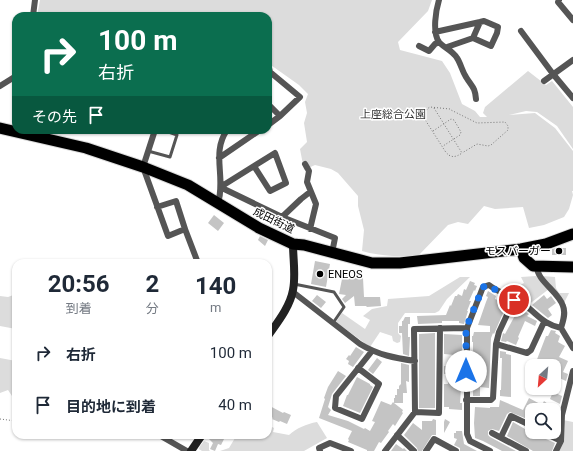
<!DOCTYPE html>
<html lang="ja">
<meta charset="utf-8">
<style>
body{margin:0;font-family:Roboto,"Noto Sans JP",sans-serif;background:#f2f2f3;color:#1f2937;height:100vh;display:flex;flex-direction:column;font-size:15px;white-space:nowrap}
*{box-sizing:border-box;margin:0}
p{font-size:13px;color:#747a83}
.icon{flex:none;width:22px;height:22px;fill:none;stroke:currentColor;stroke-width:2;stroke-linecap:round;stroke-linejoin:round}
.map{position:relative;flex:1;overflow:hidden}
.details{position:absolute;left:12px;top:259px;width:260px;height:180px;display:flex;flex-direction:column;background:#fff;border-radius:12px;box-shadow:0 1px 3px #0004}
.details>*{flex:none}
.banner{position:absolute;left:12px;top:12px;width:260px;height:122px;border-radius:12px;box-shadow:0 1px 3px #0004;background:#0b6e4f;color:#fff;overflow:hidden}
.needle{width:26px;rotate:206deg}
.fabs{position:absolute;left:525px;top:359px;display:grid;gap:8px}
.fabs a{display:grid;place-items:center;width:36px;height:36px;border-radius:8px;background:#fff;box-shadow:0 1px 3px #0004;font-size:20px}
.pin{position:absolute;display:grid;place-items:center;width:34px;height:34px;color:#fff;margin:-17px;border:2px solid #fff;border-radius:50%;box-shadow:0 1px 4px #0007}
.me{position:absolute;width:44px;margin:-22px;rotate:0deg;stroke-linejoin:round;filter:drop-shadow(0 0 3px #0008)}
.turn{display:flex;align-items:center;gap:14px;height:84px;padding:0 20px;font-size:18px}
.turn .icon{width:52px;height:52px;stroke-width:2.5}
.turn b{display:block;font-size:28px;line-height:34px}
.then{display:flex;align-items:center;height:38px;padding:0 20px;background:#0003;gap:8px;font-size:15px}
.eta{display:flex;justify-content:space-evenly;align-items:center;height:68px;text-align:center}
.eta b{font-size:24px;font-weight:700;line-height:28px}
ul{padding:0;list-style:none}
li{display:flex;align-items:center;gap:12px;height:52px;padding:0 20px}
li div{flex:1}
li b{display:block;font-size:15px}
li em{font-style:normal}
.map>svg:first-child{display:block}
.green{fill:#dcdcdc}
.building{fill:#c4c4c4}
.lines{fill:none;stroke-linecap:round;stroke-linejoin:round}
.highway-casing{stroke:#dbdbdb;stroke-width:13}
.path{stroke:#777;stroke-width:1;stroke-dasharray:1 2;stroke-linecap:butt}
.lane{stroke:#555;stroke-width:3}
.street{stroke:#555;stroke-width:6}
.secondary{stroke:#222;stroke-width:8}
.highway{stroke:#000;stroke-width:11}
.route{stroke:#1a73e8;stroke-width:7;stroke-dasharray:0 12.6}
.poi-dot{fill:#000;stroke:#fff;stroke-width:1.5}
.labels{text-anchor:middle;stroke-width:3;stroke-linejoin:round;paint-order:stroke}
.park-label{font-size:11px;fill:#333;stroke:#fff}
.street-label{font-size:11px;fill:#000;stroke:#fff}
.poi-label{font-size:11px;fill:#000;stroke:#fff;text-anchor:end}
</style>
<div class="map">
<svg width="573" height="451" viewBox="0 0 573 451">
<rect width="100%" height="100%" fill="#fff"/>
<!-- green -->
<path class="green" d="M40,0H432L428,11L398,42L400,50L442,61L450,73L462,104L475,111L480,117H487L483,113L485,107L528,71L546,85L552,81L573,107V149L557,126L537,112L526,111L509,115L535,113L555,128L573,151V191H572L573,195L569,209L564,217L544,225L529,228L523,207L495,209L484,206L468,224L458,222L448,225L418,256C398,257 380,256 362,251L364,230L358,206V196L338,173L331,169L315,165L304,170L300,149L307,142L304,123L307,113L305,102L308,94L299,85L268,63V16H37Z
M536,276L549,289L528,305L507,292L524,283L521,277Z
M542,276L555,277L556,288L559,293H569L564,303Z
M460,277H470L447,299L439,311L435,313H405L398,323V333L401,336L400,342L397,343L393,341L392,336L380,332L370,347L336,322L342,313L365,329L370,320L363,316L372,309L387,306L388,299L429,296Z
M16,294V329L0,326V296L8,297Z
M0,358L16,361V402L8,390L0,393Z
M563,420L573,422V451H558L563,442Z
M317,422L327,438L304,451H220L229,448L235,438L241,435H268V425L274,428L273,432L289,435C297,428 306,424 317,422Z
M204,441L209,443V450L210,451H202L199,449L200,446Z"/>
<!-- building -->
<path class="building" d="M214,215L224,223L218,231L208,223Z
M260,236L268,240L265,246L258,240Z
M556,248H566V255H552V249Z
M315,261L330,264L326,287L311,284Z
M343,274L348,275V278H363L364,297H380L381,306L367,307L366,306H355L354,296L345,303L342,299L346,295L339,294Z
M470,281L475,283L474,285L477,286L475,291L474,290L469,301H471L467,311H468L464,324L459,323V321H442V323L418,324L417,316L446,315L450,305L451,306L455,296H457L458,294L462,296L464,289L466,290Z
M488,291L496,296L495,299L507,304L494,334L493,333L491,338L489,388L480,387V396H473V387H472L473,362H472V357H473V342H472V336H473L474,332H490V326L478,325L486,302L488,297L486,296Z
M317,295L326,302L321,308L312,301Z
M544,295L547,299L551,296L556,303L548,309L552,315L548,318L532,305Z
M519,308L529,314L527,316L537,321L535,326L525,321L518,337L519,338L516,345L507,341L506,342L501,341L503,333L505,334Z
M405,317H410V324H408V337H410L409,356L403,354L402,333H399V326H402V321H403Z
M551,330L556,331L555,333L560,336L558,342L565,346L559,357L568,361L563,372L568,374L566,381L557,377L554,385V363L545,359L542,365L544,366H530L533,360L536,362L546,336H548Z
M435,333V408H419V334Z
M444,334L462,335V388H461L460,403H462V410L449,409V407H444V384H448V374H444V366H455V355L444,354Z
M356,347L364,352L353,367L348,364L349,361L346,359L349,355L350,356Z
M500,351L506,352V354L511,355V397L500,396V390H501L502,358H500Z
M377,358L382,362L373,374L368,370Z
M401,363L409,365V382L406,381L407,393H403V403H394L403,410L402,412L403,413L395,426L393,424L388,431L389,432L381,443L379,442L374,451H367V450L348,442L349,440L348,439L352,431L319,418L325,399L324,398L328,387L338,371L346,376L332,394L328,407L331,410L328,415L348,421L364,429L365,428L370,431L375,422L372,421L381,401L391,405L393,402L394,403V398H395V395H397V389H399V386L401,384Z
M357,377L370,384V385L373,387L360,413L343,406L347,395H348Z
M553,392L562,396L560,404L550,399Z
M529,398L542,405L544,401L548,404L545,410H532V421L510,412L507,414L499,431L492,429L488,431V435L490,437L516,451H502L483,441L475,438L474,423L475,407L490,408V407H499L500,400L523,410Z
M268,405L283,413L284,412L291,415L287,424L280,421L279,422L272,419L273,418L269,416L268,417Z
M433,419L436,420V435H432L422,451H418L417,448L404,435L413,423L422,430V421H432Z
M445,419L450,422L444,433V422Z
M513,422L525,429L526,428L532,430V432H536L538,433L537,435L555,443L552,451H533L507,436Z
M456,431H462L464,444L477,451H460V448L454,445L457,439L454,438V433H456Z
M209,435H215L224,439L221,445L218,444L215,451L210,449L213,443L208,438Z
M396,444L403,449L404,448L407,451H391Z"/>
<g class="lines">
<!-- highway casing -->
<g class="highway-casing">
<path id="highway" d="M0,128L86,148L143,167L188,185L259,228L293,244L304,245L372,263H400L521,249L546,244L573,234
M521,249L524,258L533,266L573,267"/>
</g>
<!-- path -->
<path class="path" d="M434,108L462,153C455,158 450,158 445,151L424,118C424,114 426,109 430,107L450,109L451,110L477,123L505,122L508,126V130L491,145L488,146L477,144L462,153
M433,131L451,119L454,120L461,132L460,135L443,146
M0,419L16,421"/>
<!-- lane -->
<path class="lane" d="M148,151L170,157L177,135L163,130
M294,284L334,292L344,307L333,323"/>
<!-- street -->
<path class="street" d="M439,0C436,10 432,32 439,42C443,47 453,51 457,58C461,64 462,71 466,77C472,87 475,87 476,99
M559,0L558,2L573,20
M33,16L35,0
M521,31L553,74L573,98
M435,32L480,22L484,21L498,27L497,33L491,46L473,38L480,22
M419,46L429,51L435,44L439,42
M447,47L473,38
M544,81L573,60
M0,86L16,76
M268,104L280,116
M268,125L280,116L300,97L270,72L268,64
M155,130L143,167L168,236L185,229L198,263
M219,158L260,130
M305,164L309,171L307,182L316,204L310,229
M222,186L275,153L286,183L270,191L254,166
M222,188L282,217L335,238L332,253
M218,203C226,177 211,153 227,130
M157,207L176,201L185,229
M282,217L301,199L310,192
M537,267C537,281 559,292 563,306C566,313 563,321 561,328L573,348
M293,292L360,344C378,355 395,358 415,361
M496,344L527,353L531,350L544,322
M358,368L379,384L362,419L335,408L336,396L372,351
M466,400H491L493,398L496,344L499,332L514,300
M415,412L439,413L440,328
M543,432L561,441
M492,433L526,451
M159,435L187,451
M397,435L414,451
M501,437L511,416L532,426
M320,451L319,448L330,443L351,451
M385,451L415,412L414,329L467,328
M426,451L434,439L456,451
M490,451L470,441L467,434V328L483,287L489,285C499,293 511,296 522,303C537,313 542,324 561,328
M556,451L561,441L562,415L573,371"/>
<!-- secondary -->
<path class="secondary" d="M268,336C277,323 290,307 293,290C296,275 293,259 293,244
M191,451L202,435"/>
<!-- highway -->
<use href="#highway" class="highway"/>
</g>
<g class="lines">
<!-- route -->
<path class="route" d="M466,371V328L483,287L489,285L500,293L514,300"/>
</g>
<!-- markers -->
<g class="poi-dot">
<circle cx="559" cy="251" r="4"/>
<circle cx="320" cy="274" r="4"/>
</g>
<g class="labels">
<!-- park labels -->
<g class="park-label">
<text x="393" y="118">上座総合公園</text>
</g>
<!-- street labels -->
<g class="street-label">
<text transform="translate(274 220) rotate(26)" y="4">成田街道</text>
</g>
<!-- poi labels -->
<g class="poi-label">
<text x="551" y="255">モスバーガー</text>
<text x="328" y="278" text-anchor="start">ENEOS</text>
</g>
</g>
</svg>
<div class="fabs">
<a><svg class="needle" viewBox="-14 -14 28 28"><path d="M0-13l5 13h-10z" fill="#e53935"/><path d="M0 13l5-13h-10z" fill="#747a83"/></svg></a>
<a><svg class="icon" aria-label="search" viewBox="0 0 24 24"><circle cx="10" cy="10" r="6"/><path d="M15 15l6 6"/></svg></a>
</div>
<div class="pin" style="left:514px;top:300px;background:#d93025"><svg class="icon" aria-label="arrive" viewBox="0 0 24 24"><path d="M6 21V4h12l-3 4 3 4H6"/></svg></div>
<svg class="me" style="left:466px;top:371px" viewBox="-20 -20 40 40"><circle r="19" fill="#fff"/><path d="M0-13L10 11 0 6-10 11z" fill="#1a73e8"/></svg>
<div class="banner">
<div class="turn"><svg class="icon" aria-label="right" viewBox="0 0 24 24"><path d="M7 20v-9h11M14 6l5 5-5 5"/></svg><div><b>100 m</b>右折</div></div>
<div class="then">その先<svg class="icon" aria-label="arrive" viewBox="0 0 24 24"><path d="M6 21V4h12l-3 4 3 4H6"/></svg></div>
</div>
<section class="details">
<div class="eta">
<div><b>20:56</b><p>到着</p></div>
<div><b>2</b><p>分</p></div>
<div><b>140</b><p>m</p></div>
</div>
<ul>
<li><svg class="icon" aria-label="right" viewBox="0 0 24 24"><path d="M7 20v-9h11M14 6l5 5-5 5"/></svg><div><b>右折</b></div><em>100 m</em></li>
<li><svg class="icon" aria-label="arrive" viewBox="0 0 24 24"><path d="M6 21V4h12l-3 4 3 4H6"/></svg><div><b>目的地に到着</b></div><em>40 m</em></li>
</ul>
</section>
</div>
